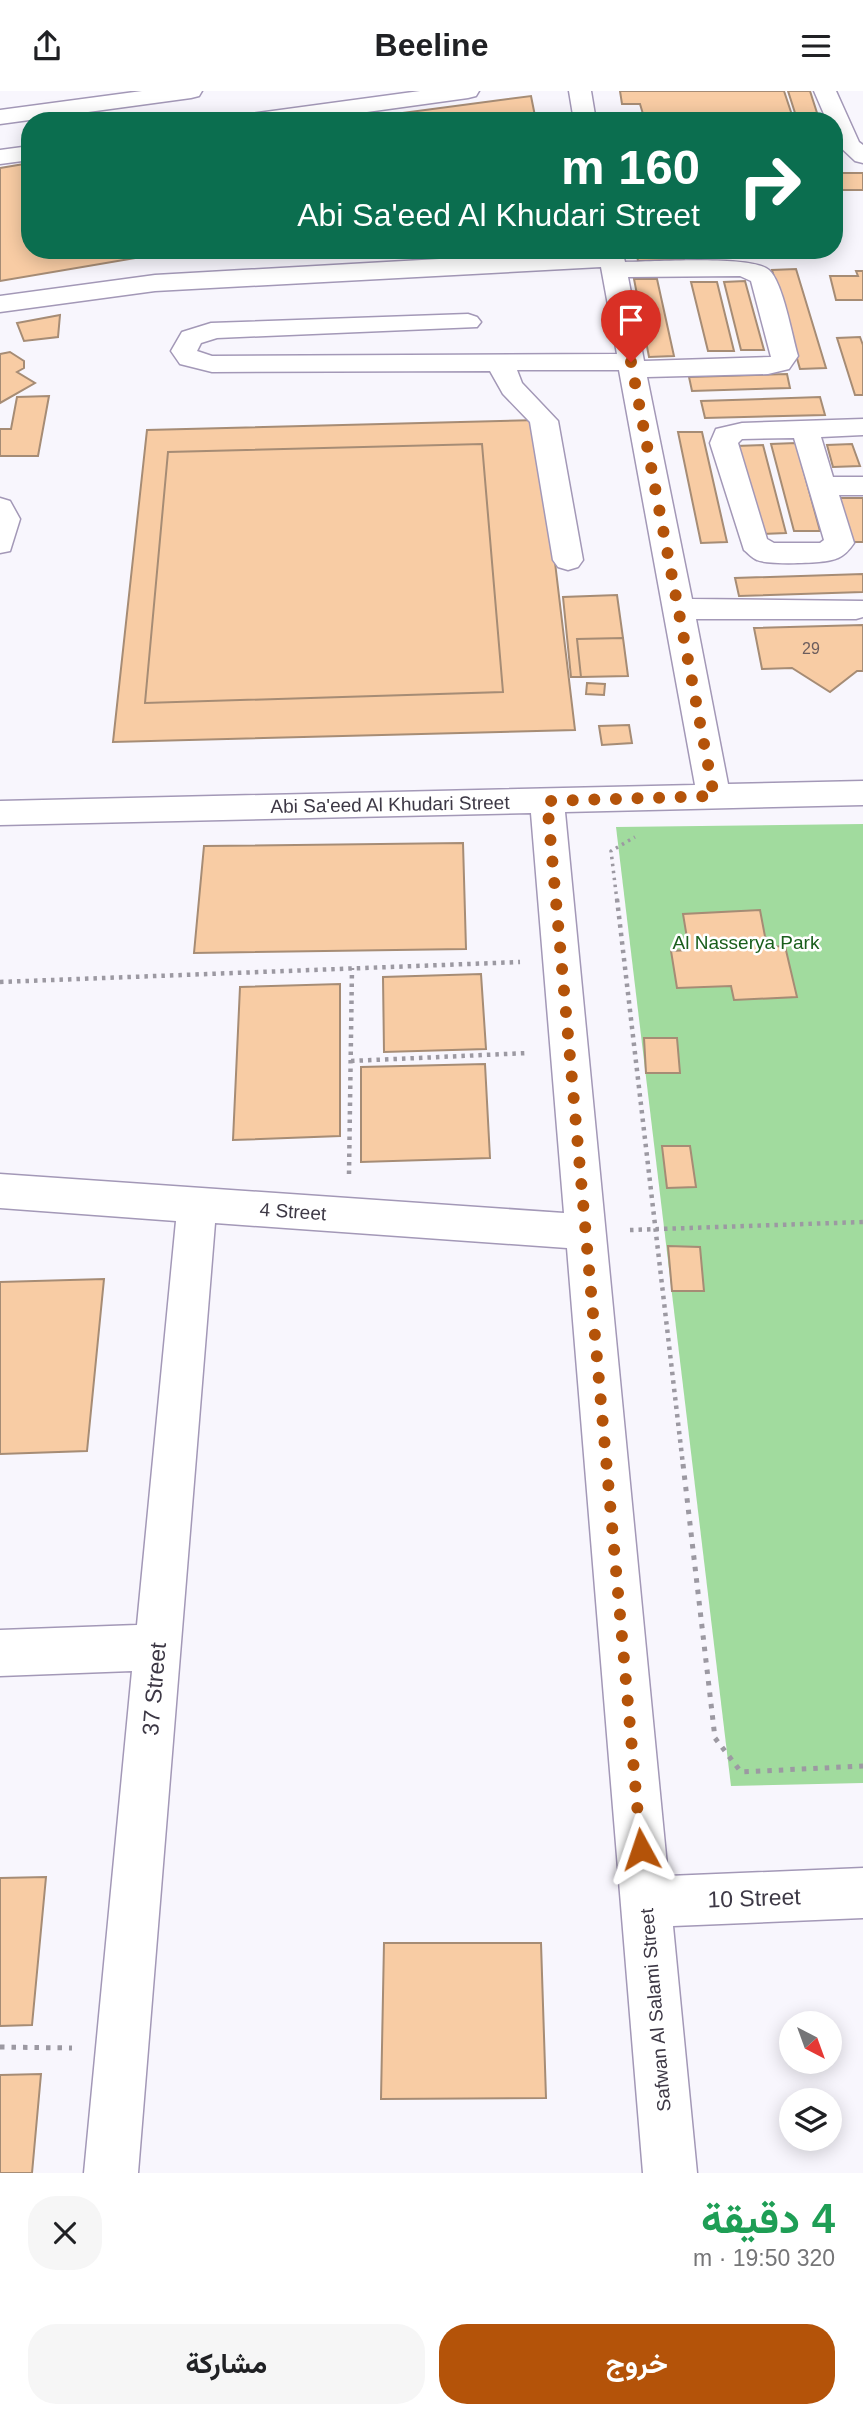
<!DOCTYPE html>
<html lang="ar">
<meta charset="utf-8">
<style>
body{margin:0;font-family:Arial,Vazirmatn,sans-serif;background:#f6f6f6;color:#202124;direction:rtl;height:100vh;display:flex;flex-direction:column;font-size:26px;white-space:nowrap}
*{box-sizing:border-box;margin:0}
p{font-size:23px;color:#757577}
.icon{flex:none;width:38px;height:38px;fill:none;stroke:currentColor;stroke-width:2;stroke-linecap:round;stroke-linejoin:round}
.map{position:relative;height:2082px;overflow:hidden;direction:ltr}
.drawer{display:flex;flex-direction:column;background:#fff;flex:1}
.drawer>*{flex:none}
.guide{position:absolute;left:21px;top:21px;width:822px;height:147px;border-radius:28px;box-shadow:0 4px 18px #0003;direction:rtl;background:#0b6e4f;color:#fff;overflow:hidden}
.needle{width:46px;rotate:139deg}
.tools{position:absolute;left:779px;top:1920px;display:grid;gap:14px}
.tools a{display:grid;place-items:center;width:63px;height:63px;border-radius:50%;background:#fff;box-shadow:0 4px 18px #0003;font-size:35px}
.pin{position:absolute;display:grid;place-items:center;width:60px;height:60px;color:#fff;margin:-72px -30px;border-radius:50% 50% 50% 0;rotate:-45deg;box-shadow:0 0 7px #0007}
.pin .icon{rotate:45deg}
.me{position:absolute;width:77px;margin:-38px;rotate:355deg;stroke-linejoin:round;filter:drop-shadow(0 0 5px #0008)}
.turn{display:flex;align-items:center;gap:24px;height:147px;padding:0 28px;font-size:32px}
.turn .icon{width:91px;height:91px;stroke-width:2.5}
.turn b{display:block;font-size:49px;line-height:60px}
.round{display:grid;place-items:center;flex:none;width:74px;height:74px;border-radius:28px;background:#f6f6f6}
.headline{display:flex;align-items:center;justify-content:space-between;height:119px;padding:0 28px}
h1{font-size:42px;font-weight:700;line-height:52px;color:#1e9e55}
.action{display:flex;gap:14px;margin-top:auto;padding:14px 28px}
.action a{flex:1;height:80px;border-radius:28px;background:#b45309;color:#fff;font-size:28px;font-weight:700;line-height:80px;text-align:center}
.action a+a{background:#f6f6f6;color:#202124}
header{display:flex;justify-content:space-between;align-items:center;height:91px;padding:0 28px;background:#fff;font-size:32px;font-weight:700}
.map>svg:first-child{display:block}
.green{fill:#a1db9e}
.building{fill:#f8cca4;stroke:#a68c75;stroke-width:2;fill-rule:evenodd}
.lines{fill:none;stroke-linecap:round;stroke-linejoin:round}
.minor-casing{stroke:#a398b7;stroke-width:3}
.major-casing{stroke:#a398b7;stroke-width:3}
.path-far2{stroke:#9c99a2;stroke-width:3.5;stroke-dasharray:2.5 4.5;stroke-linecap:butt}
.path-far1{stroke:#9c99a2;stroke-width:4.5;stroke-dasharray:3.5 5;stroke-linecap:butt}
.path{stroke:#9c99a2;stroke-width:5;stroke-dasharray:4.5 7;stroke-linecap:butt}
.minor{fill:#fff;fill-rule:evenodd}
.major{fill:#fff;fill-rule:evenodd}
.route{stroke:#b45309;stroke-width:12;stroke-dasharray:0 21.6}
.labels{text-anchor:middle;stroke-width:5;stroke-linejoin:round;paint-order:stroke}
.number-label{font-size:16px;fill:#6c5d5d}
.street-label{font-size:19px;fill:#3d3845;stroke:#fff}
.park-label{font-size:19px;fill:#1a5e1c;stroke:#fff}
.near-street-label{font-size:23px;fill:#3d3845;stroke:#fff}
</style>
<header><svg class="icon" aria-label="menu" viewBox="0 0 24 24"><path d="M4 6h16M4 12h16M4 18h16"/></svg>Beeline<svg class="icon" aria-label="share" viewBox="0 0 24 24"><path d="M12 15V3M7 8l5-5 5 5M5 13v7h14v-7"/></svg></header>
<div class="map">
<svg width="863" height="2082" viewBox="0 0 863 2082">
<rect width="100%" height="100%" fill="#f8f6fd"/>
<!-- green -->
<path class="green" d="M863,733V1692L731,1695L616,736Z"/>
<!-- building -->
<path class="building" d="M620,0H784L793,27L670,30L667,22L643,23L640,13H622Z
M788,0H810L818,25H796Z
M531,5L536,30H342Z
M30,72V159H226L153,164L0,190V77Z
M835,82H863V99H835Z
M636,159H682L684,169L638,170Z
M688,159H820L822,163L690,167Z
M796,178L826,277L800,278L772,179Z
M856,180H863V209H836L830,185H858Z
M634,188H657L674,265L649,266Z
M745,190L764,259H741L724,191Z
M691,191H717L734,260H708Z
M60,224L58,246L24,250L17,232Z
M860,246L863,254V304H855L837,247Z
M10,261L24,270V277L17,281L35,292L0,312V263Z
M787,283L790,297L692,300L689,286Z
M49,305L38,365H0V338H11L17,306Z
M820,306L825,324L705,327L701,310Z
M538,329L575,639L113,651L147,339ZM482,353L503,601L145,612L168,361Z
M678,341H702L727,451L701,452Z
M796,352L820,440H794L771,353Z
M482,353L503,601L145,612L168,361Z
M852,353L860,375L833,376L827,354Z
M763,354L786,442L759,443L737,355Z
M840,407H863V451H852Z
M863,483V501L739,505L735,487Z
M617,504L623,547L577,548L581,586H571L563,506Z
M863,534V580H857L830,601L792,577L762,578L754,537Z
M623,547L628,585L581,586L577,548Z
M587,592L605,593L604,604L586,603Z
M629,634L632,652L602,654L599,635Z
M463,752L466,858L194,862L204,755Z
M760,819L767,856L785,855L797,906L734,909L731,895L677,897L671,860L689,859L683,823Z
M481,883L486,958L384,961L383,886Z
M340,893V1045L233,1049L240,896Z
M644,947H677L680,982H646Z
M485,973L490,1067L361,1071V976Z
M662,1055H690L696,1096L667,1097Z
M668,1155L700,1156L704,1200H672Z
M104,1188L87,1360L0,1363V1191Z
M46,1786L32,1934L0,1935V1787Z
M384,1852H541L546,2007L381,2008Z
M41,1983L32,2082H0V1984Z"/>
<g class="lines">
<!-- minor casing -->
<g class="minor-casing">
<path id="minor" d="M420,0H479L476,5L468,7L302,30H240L243,25L251,23Z
M569,0H591L596,30H574Z
M814,0H836L859,51L863,54V72L855,70L838,54L835,30H827Z
M30,55V69L0,73V59Z
M598,159H622L625,171C651,171 752,164 769,179C783,191 792,245 798,265L789,278L768,283L647,286L692,508L863,510V526L856,528H696L728,693L863,690V714L565,721L668,1785L863,1777V1827L673,1835L697,2082H643L567,1157L215,1132L138,2082H84L132,1580L0,1585V1539L137,1534L176,1130L0,1117V1083L564,1122L531,722L0,734V710L695,694L619,279H517L522,292L558,330L583,469L578,476L568,479L558,476L553,469L530,331L503,303L490,280L212,281L180,273L171,260L182,241L211,232L468,223L477,226L481,231L477,236L217,247L201,252L197,260L212,265L617,263L601,176L155,200L0,221V205L155,184ZM740,185L751,190L771,266L644,270L628,186Z
M863,328V344L821,346L833,386H863V404H839L854,452C850,458 845,464 838,467C827,473 768,474 757,469C752,467 748,462 744,459L710,352L716,338L742,332ZM794,347L824,449L820,452H774L767,448L738,352L742,348Z
M0,407L10,410L20,428L10,460L0,462Z"/>
</g>
<!-- major casing -->
<g class="major-casing">
<path id="major" d="M142,0H202L199,5L191,7L0,33V19Z"/>
</g>
<!-- path-far2 -->
<path class="path-far2" d="M617,810L611,760L635,746"/>
<!-- path-far1 -->
<path class="path-far1" d="M617,808L683,1374
M0,891L520,871
M351,970L528,962
M349,1083L352,877
M630,1139L863,1131"/>
<!-- path -->
<path class="path" d="M683,1373L715,1647L741,1681L863,1675
M0,1956L72,1957"/>
<!-- minor -->
<use href="#minor" class="minor"/>
<!-- major -->
<use href="#major" class="major"/>
</g>
<g class="lines">
<!-- route -->
<path class="route" d="M631,271L714,705L547,710L641,1758"/>
</g>
<g class="labels">
<!-- number labels -->
<g class="number-label">
<text x="811" y="563">29</text>
</g>
<!-- street labels -->
<g class="street-label">
<text transform="translate(390 713) rotate(-1)" y="7">Abi Sa'eed Al Khudari Street</text>
<text transform="translate(293 1120) rotate(4)" y="7">4 Street</text>
<text transform="translate(655 1919) rotate(-95)" y="7">Safwan Al Salami Street</text>
</g>
<!-- park labels -->
<g class="park-label">
<text x="746" y="858">Al Nasserya Park</text>
</g>
<!-- near-street labels -->
<g class="near-street-label">
<text transform="translate(154 1598) rotate(-85)" y="8">37 Street</text>
<text transform="translate(754 1807) rotate(-2)" y="8">10 Street</text>
</g>
</g>
</svg>
<div class="tools">
<a><svg class="needle" viewBox="-14 -14 28 28"><path d="M0-13l5 13h-10z" fill="#e53935"/><path d="M0 13l5-13h-10z" fill="#757577"/></svg></a>
<a><svg class="icon" aria-label="layers" viewBox="0 0 24 24"><path d="M12 4l9 5-9 5-9-5zM3 14l9 5 9-5"/></svg></a>
</div>
<div class="pin" style="left:631px;top:271px;background:#d93025"><svg class="icon" aria-label="arrive" viewBox="0 0 24 24"><path d="M6 21V4h12l-3 4 3 4H6"/></svg></div>
<svg class="me" style="left:641px;top:1758px" viewBox="-20 -20 40 40"><path d="M0-17L14 15 0 8-14 15z" fill="#b45309" stroke="#fff" stroke-width="4"/></svg>
<div class="guide">
<div class="turn"><svg class="icon" aria-label="right" viewBox="0 0 24 24"><path d="M7 20v-9h11M14 6l5 5-5 5"/></svg><div><b>160 m</b>Abi Sa'eed Al Khudari Street</div></div>
</div>
</div>
<section class="drawer">
<div class="headline"><div><h1>4 دقيقة</h1><p>320 m · 19:50</p></div><a class="round"><svg class="icon" aria-label="close" viewBox="0 0 24 24"><path d="M6 6l12 12M18 6L6 18"/></svg></a></div>
<div class="action"><a>خروج</a><a>مشاركة</a></div>
</section>
